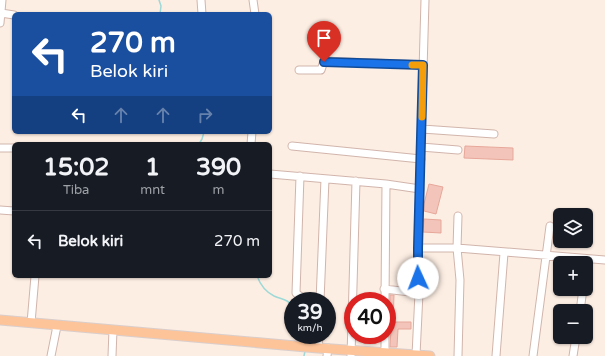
<!DOCTYPE html>
<html lang="id">
<meta charset="utf-8">
<style>
body{margin:0;font-family:"Varela Round",sans-serif;background:#20242c;color:#f1f3f6;height:100vh;display:flex;flex-direction:column;font-size:15px;white-space:nowrap}
*{box-sizing:border-box;margin:0}
p{font-size:13px;color:#9ea1a6}
.icon{flex:none;width:22px;height:22px;fill:none;stroke:currentColor;stroke-width:2;stroke-linecap:round;stroke-linejoin:round}
.map{position:relative;flex:1;overflow:hidden}
.drawer{position:absolute;left:12px;top:142px;width:260px;height:136px;display:flex;flex-direction:column;background:#171b24;border-radius:6px;box-shadow:0 1px 3px #0004}
.drawer>*{flex:none}
.top-card{position:absolute;left:12px;top:12px;width:260px;height:122px;border-radius:6px;box-shadow:0 1px 3px #0004;background:#1a4fa0;color:#fff;overflow:hidden}
.controls{position:absolute;left:553px;top:208px;display:grid;gap:8px}
.controls a{display:grid;place-items:center;width:40px;height:40px;border-radius:6px;background:#171b24;box-shadow:0 1px 3px #0004;font-size:20px}
.speed{position:absolute;left:284px;top:292px;display:flex;gap:8px;font-size:20px;font-weight:700;text-align:center}
.speed>*{display:grid;place-content:center;width:52px;height:52px;border-radius:50%;background:#171b24;box-shadow:0 1px 3px #0004;line-height:1}
.speed small{font-size:10px;font-weight:400}
.speed .limit{border:6px solid #d22;background:#fff;color:#111}
.pin{position:absolute;display:grid;place-items:center;width:34px;height:34px;color:#fff;margin:-41px -17px;border-radius:50% 50% 50% 0;rotate:-45deg;box-shadow:0 0 4px #0007}
.pin .icon{rotate:45deg}
.me{position:absolute;width:44px;margin:-22px;rotate:358deg;stroke-linejoin:round;filter:drop-shadow(0 0 3px #0008)}
.turn{display:flex;align-items:center;gap:14px;height:84px;padding:0 12px;font-size:18px}
.turn .icon{width:52px;height:52px;stroke-width:2.5}
.turn b{display:block;font-size:28px;line-height:34px}
.lanes{display:flex;align-items:center;height:38px;padding:0 12px;background:#0003;justify-content:center;gap:20px;direction:ltr}
.lanes .off{opacity:.35}
.eta{display:flex;justify-content:space-evenly;align-items:center;height:68px;text-align:center}
.eta b{font-size:24px;font-weight:800;line-height:28px}
ul{padding:0;list-style:none}
li{display:flex;align-items:center;gap:12px;height:60px;padding:0 12px;border-top:1px solid #363941}
li div{flex:1}
li b{display:block;font-size:15px}
li em{font-style:normal}
.map>svg:first-child{display:block}
.lines{fill:none;stroke-linecap:round;stroke-linejoin:round}
.stream{stroke:#9dd9d7;stroke-width:1.5}
.building{fill:#f3c5ba;stroke:#e7a79a}
.minor-casing{stroke:#d1b5ac;stroke-width:9}
.major-casing{stroke:#d9cecc;stroke-width:11}
.minor{stroke:#fff;stroke-width:7}
.major{stroke:#fec499;stroke-width:9}
.route-casing{stroke:#114b97;stroke-width:10}
.route{stroke:#1a73e8;stroke-width:7}
.slow{stroke:#f59e0b;stroke-width:7}
</style>
<div class="map">
<svg width="605" height="356" viewBox="0 0 605 356">
<rect width="100%" height="100%" fill="#fdeee3"/>
<g class="lines">
<!-- stream -->
<path class="stream" d="M159,0L161,6L160,14
M199,144L202,139L204,132
M257,276C260,284 266,292 274,296C283,300 288,299 293,307
M303,335L304,343
M304,356L305,351"/>
</g>
<!-- building -->
<path class="building" d="M465,146L513,148V160L464,158Z
M429,184L443,187L436,214L424,211V204Z
M424,219L441,220V233L423,232Z
M390,295H394L393,322H411V329H398L397,347H390L391,329H387V305L390,301Z"/>
<g class="lines">
<!-- minor casing -->
<g class="minor-casing">
<path id="minor" d="M201,0L202,14
M253,0L255,14
M1,13L14,15
M0,23L2,0
M299,70H321L324,61L423,65
M422,129L494,134
M251,144L252,132
M292,146L421,159
M421,147L458,150
M0,148H14
M270,174L386,184L420,189
M300,176L296,293C302,300 312,299 321,299
M0,210L14,211
M418,248H457L605,260
M384,289L419,293
M320,301L325,179
M385,301L386,184
M580,311L583,289
M31,323L35,276
M385,335V353
M318,348L319,335
M416,355L419,293L418,248L425,0
M51,356L57,326
M112,356L113,330
M327,356L328,348
M351,356L356,181
M458,356L460,280L457,248L458,216
M496,356L504,253
M533,356L550,226
M573,356L576,337"/>
</g>
<!-- major casing -->
<g class="major-casing">
<path id="major" d="M0,320L318,348L430,356"/>
</g>
<!-- minor -->
<use href="#minor" class="minor"/>
<!-- major -->
<use href="#major" class="major"/>
</g>
<g class="lines">
<!-- route casing -->
<g class="route-casing">
<path id="route" d="M324,62L423,65L418,248V278"/>
</g>
<!-- route -->
<use href="#route" class="route"/>
<!-- slow -->
<path class="slow" d="M412,65H423L422,117"/>
</g>
</svg>
<div class="controls">
<a><svg class="icon" aria-label="layers" viewBox="0 0 24 24"><path d="M12 4l9 5-9 5-9-5zM3 14l9 5 9-5"/></svg></a>
<a>+</a>
<a>−</a>
</div>
<div class="speed"><div>39<small>km/h</small></div><div class="limit">40</div></div>
<div class="pin" style="left:324px;top:62px;background:#d93025"><svg class="icon" aria-label="arrive" viewBox="0 0 24 24"><path d="M6 21V4h12l-3 4 3 4H6"/></svg></div>
<svg class="me" style="left:418px;top:278px" viewBox="-20 -20 40 40"><circle r="19" fill="#fff"/><path d="M0-13L10 11 0 6-10 11z" fill="#1a73e8"/></svg>
<div class="top-card">
<div class="turn"><svg class="icon" aria-label="left" viewBox="0 0 24 24"><path d="M17 20v-9H6M10 6l-5 5 5 5"/></svg><div><b>270 m</b>Belok kiri</div></div>
<div class="lanes"><svg class="icon" aria-label="left" viewBox="0 0 24 24"><path d="M17 20v-9H6M10 6l-5 5 5 5"/></svg><svg class="icon off" aria-label="ahead" viewBox="0 0 24 24"><path d="M12 20V5M6 11l6-6 6 6"/></svg><svg class="icon off" aria-label="ahead" viewBox="0 0 24 24"><path d="M12 20V5M6 11l6-6 6 6"/></svg><svg class="icon off" aria-label="right" viewBox="0 0 24 24"><path d="M7 20v-9h11M14 6l5 5-5 5"/></svg></div>
</div>
<section class="drawer">
<div class="eta">
<div><b>15:02</b><p>Tiba</p></div>
<div><b>1</b><p>mnt</p></div>
<div><b>390</b><p>m</p></div>
</div>
<ul>
<li><svg class="icon" aria-label="left" viewBox="0 0 24 24"><path d="M17 20v-9H6M10 6l-5 5 5 5"/></svg><div><b>Belok kiri</b></div><em>270 m</em></li>
</ul>
</section>
</div>
